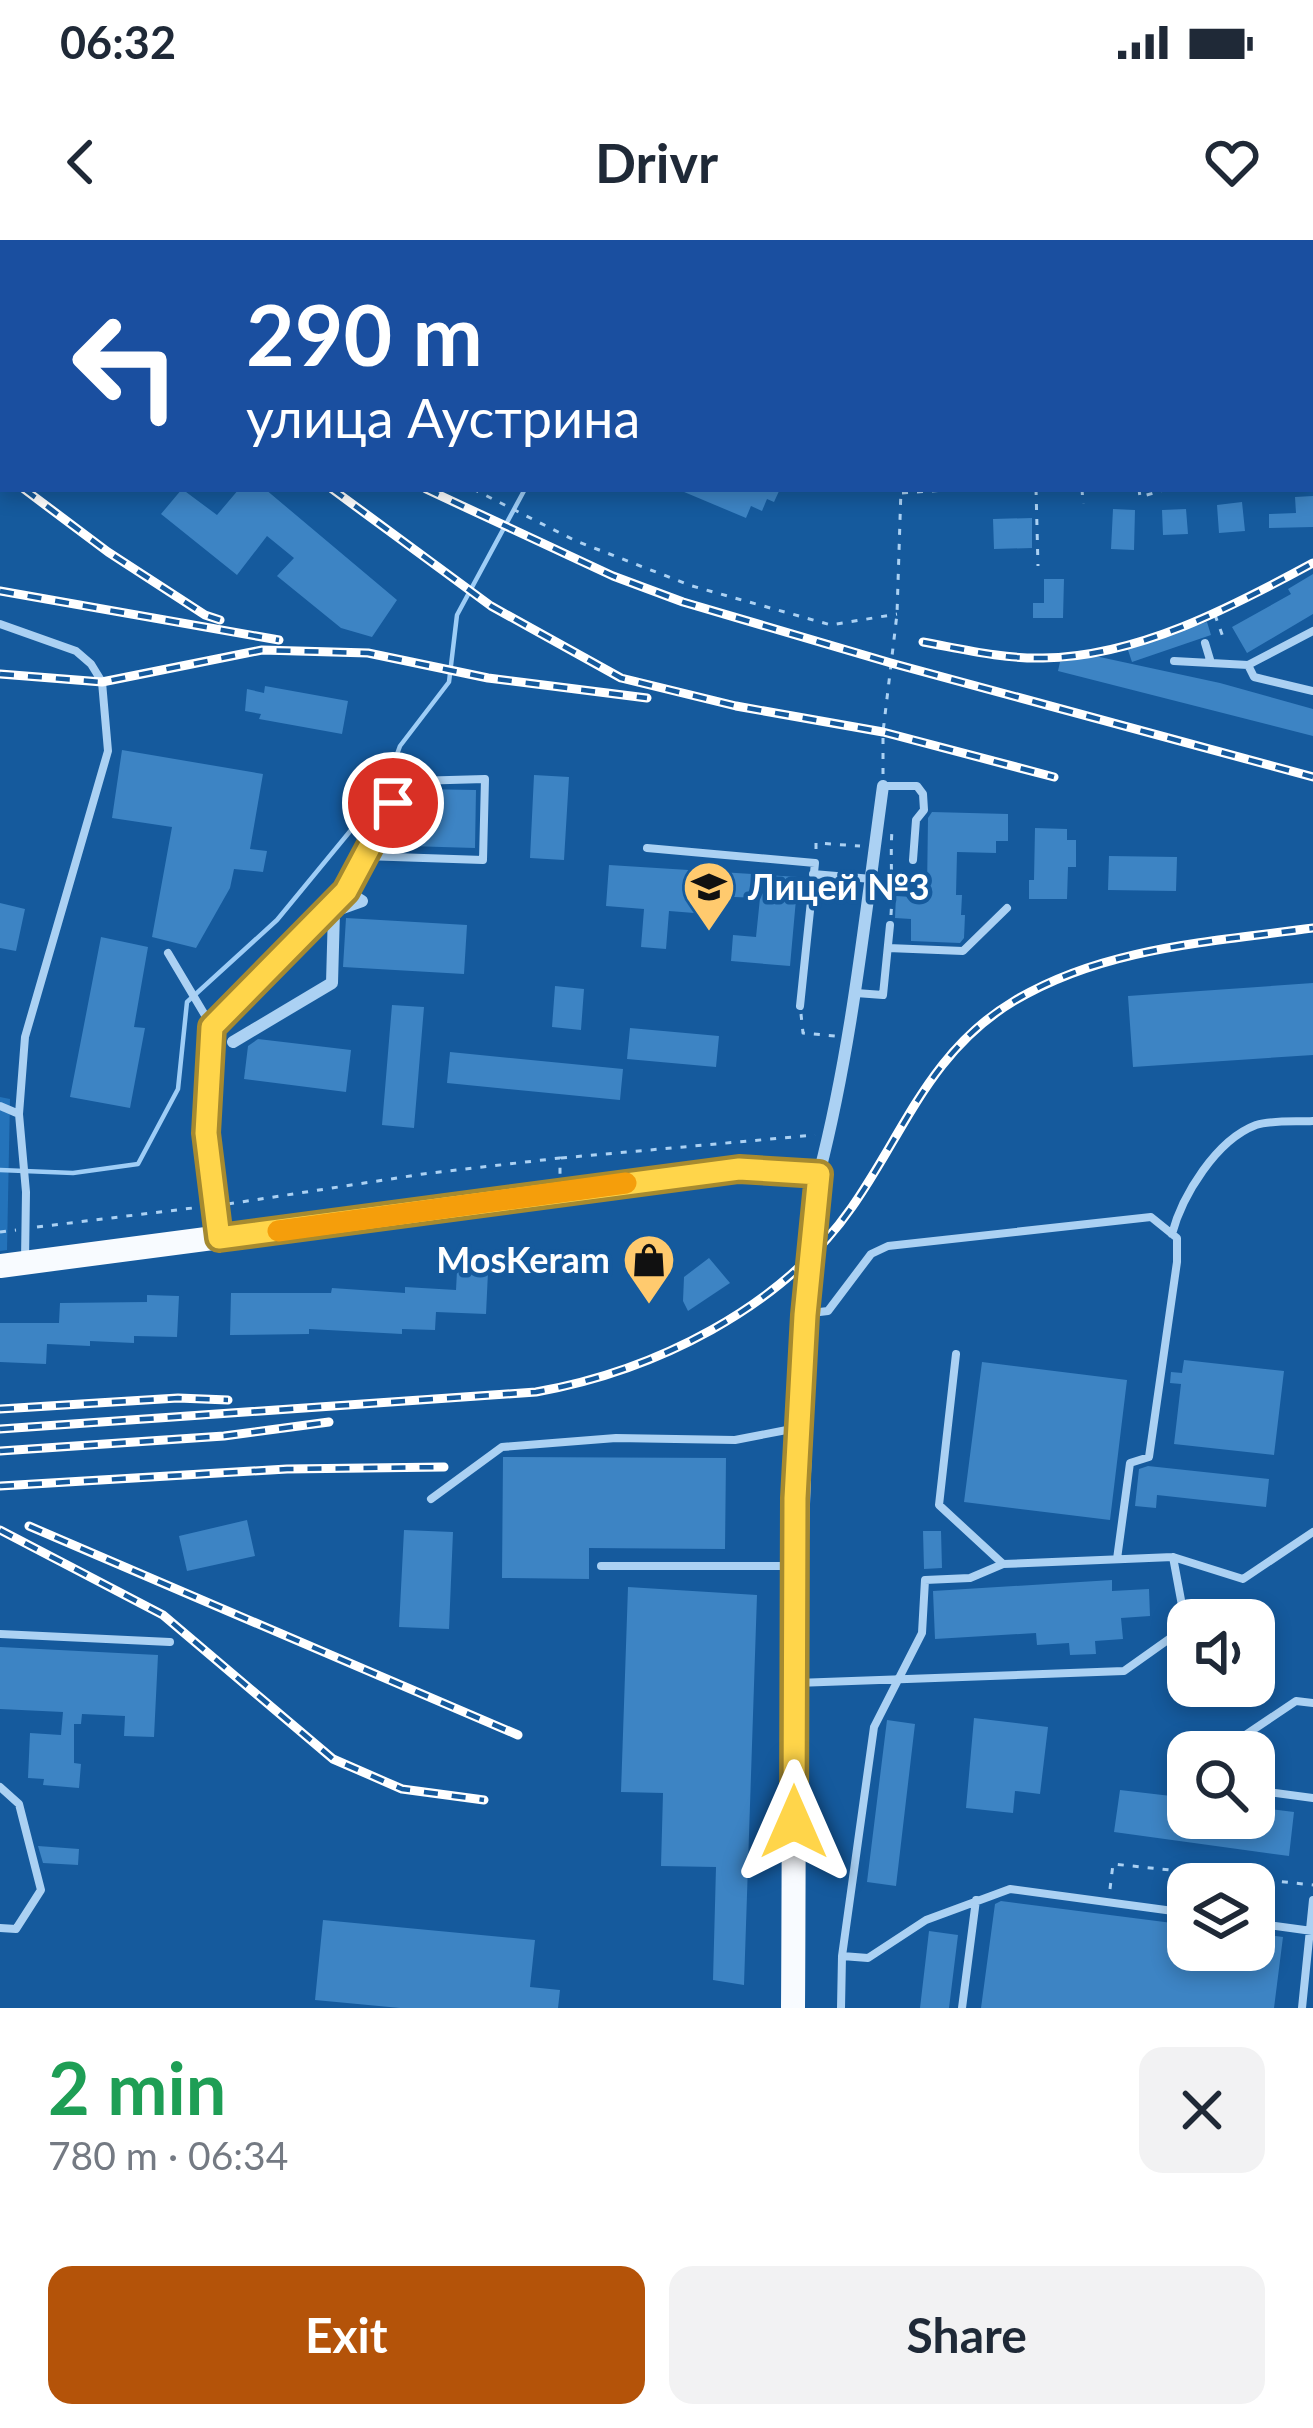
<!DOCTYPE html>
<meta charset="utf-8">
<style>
body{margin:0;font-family:Lato,sans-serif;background:#f2f2f3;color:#1f2937;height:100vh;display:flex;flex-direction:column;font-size:45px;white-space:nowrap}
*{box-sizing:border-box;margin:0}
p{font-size:39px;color:#747a83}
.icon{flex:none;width:66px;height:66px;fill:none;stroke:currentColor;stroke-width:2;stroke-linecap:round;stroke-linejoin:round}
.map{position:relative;height:1768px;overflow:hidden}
.panel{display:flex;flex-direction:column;background:#fff;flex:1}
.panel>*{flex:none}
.banner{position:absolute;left:0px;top:0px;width:1314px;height:252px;box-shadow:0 6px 18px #0003;background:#1a4fa0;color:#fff;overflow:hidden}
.buttons{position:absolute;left:1167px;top:1359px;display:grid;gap:24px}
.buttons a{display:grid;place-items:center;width:108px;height:108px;border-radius:24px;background:#fff;box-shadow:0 6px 18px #0003;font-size:60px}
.pin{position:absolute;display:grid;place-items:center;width:102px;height:102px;color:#fff;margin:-51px;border:6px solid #fff;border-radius:50%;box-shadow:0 3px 12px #0007}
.me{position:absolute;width:132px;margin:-66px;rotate:0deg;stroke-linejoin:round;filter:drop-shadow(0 0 9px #0008)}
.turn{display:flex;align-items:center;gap:42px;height:252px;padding:0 48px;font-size:54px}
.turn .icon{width:156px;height:156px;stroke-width:2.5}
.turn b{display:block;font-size:84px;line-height:102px}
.round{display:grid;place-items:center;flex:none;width:126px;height:126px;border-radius:24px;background:#f2f2f3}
.headline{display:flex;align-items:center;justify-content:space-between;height:204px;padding:0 48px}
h1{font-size:72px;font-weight:700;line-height:90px;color:#1e9e55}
.primary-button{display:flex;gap:24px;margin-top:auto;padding:24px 48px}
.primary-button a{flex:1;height:138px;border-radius:24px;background:#b45309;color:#fff;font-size:48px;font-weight:700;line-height:138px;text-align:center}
.primary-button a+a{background:#f2f2f3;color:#1f2937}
.status{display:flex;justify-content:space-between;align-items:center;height:84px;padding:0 60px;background:#fff;direction:ltr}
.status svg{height:33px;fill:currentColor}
header{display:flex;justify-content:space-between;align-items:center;height:156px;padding:0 48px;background:#fff;font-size:54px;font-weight:700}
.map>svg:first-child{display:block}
.green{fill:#2473ba}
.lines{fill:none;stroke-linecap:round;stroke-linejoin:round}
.stream{stroke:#9ecdf6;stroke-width:4.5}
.building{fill:#3d84c4}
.path{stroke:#abd1f3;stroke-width:3;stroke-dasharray:6 9;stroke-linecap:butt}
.service{stroke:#abd1f3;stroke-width:8}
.minor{stroke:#abd1f3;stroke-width:12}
.secondary{stroke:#dbecfd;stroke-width:21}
.primary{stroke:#f8fbff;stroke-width:24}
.rail-casing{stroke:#fff;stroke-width:9}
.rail{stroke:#155a9d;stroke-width:4.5;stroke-dasharray:14;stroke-linecap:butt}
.route-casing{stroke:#a68a30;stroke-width:30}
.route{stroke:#ffd54a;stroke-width:21}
.slow{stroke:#f59e0b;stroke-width:21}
.labels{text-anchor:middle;stroke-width:9;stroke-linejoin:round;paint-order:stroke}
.poi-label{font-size:36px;font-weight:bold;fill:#fff;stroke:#155a9d;text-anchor:start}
</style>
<div class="status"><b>06:32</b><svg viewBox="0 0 49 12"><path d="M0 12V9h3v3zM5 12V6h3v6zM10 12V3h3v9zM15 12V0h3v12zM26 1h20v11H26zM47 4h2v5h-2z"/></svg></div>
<header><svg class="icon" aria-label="back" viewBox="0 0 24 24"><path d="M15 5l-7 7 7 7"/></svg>Drivr<svg class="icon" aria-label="heart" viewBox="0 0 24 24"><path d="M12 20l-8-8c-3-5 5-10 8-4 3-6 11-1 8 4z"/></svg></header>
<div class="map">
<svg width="1313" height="1768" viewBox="0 0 1313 1768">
<rect width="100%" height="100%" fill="#155a9d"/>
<!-- green -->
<path class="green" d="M0,857L10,859L7,1010L0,1011Z"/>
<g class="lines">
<!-- stream -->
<path class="stream" d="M606,3L607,0
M0,930L73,933L138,924L178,849L187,762L277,680L384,550L400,506L449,442L457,375L525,249"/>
</g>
<!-- building -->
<path class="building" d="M182,249L217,275L239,249H265L397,360L372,397L341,388L277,336L294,318L267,296L237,335L161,274Z
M677,249H780L774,262L767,259L762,271L751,266L746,278Z
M1313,256V287L1269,288V274L1296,273L1295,257Z
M1242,262L1245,291L1219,293L1217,265Z
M1113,269L1135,270L1134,310L1111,309Z
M1186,269L1188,294L1163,295L1162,270Z
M1032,278V308L994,309L993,279Z
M1313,334V374L1247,413L1232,387L1291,354L1288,349Z
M1044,339H1064L1063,378H1033V363H1044Z
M1207,382L1211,395L1132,422L1127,407Z
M1095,416L1220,443L1313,469V496L1058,431L1060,422Z
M265,446L348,461L342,494L259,479L261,474L245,471L247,449L264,453Z
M122,510L263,534L250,609L267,611L263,632L234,629L230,648L196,708L152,697L172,587L112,578Z
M534,535L569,537L564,620L530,618Z
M418,549L476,550L475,608L409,606L411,556Z
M932,572L1008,574V601H996V613L957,612L956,655H962L961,675H965L964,698L960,703L911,701V679L895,678L896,656L912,657L913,649L927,650L928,578Z
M1035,588L1067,589V600H1076V627H1068L1067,659H1029V640H1034Z
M1109,616L1177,617L1176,651L1108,650Z
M609,625L798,637L790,726L731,721L733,695L756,697L760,658L709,656L707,674L669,671L666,709L641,707L644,669L606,666Z
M0,663L25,669L16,711L0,708Z
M346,678L467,685L464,734L343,727Z
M101,697L148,707L134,787L145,788L130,868L70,857Z
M1313,743V815L1133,827L1128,756Z
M555,746L584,749L581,790L552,787Z
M392,765L424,767L414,888L382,885Z
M630,788L719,796L716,827L627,819Z
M258,799L351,810L346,852L244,839L248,806Z
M450,812L623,829L620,860L447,843Z
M709,1018L730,1043L688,1071L683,1061L684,1037Z
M457,1031L488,1032L486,1074L436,1072L435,1090L402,1089V1094L309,1089V1094L230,1095L231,1053H331L332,1048L405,1053V1047L456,1050Z
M147,1055L179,1056L177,1097L134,1096V1103L90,1101V1106L47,1104L46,1124L0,1122V1083H59L60,1063L147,1062Z
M1184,1120L1284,1131L1274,1215L1174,1204L1181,1144L1170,1143L1171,1132L1182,1133Z
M982,1122L1127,1140L1110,1280L964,1262Z
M503,1217L726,1218L725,1309L589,1308V1339L502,1338Z
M1148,1226L1269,1239L1266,1267L1157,1255L1156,1268L1135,1266L1139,1229Z
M247,1280L255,1316L187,1331L179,1296Z
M404,1290L453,1292L449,1389L399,1387Z
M923,1291H941L942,1328L924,1329Z
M1112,1340V1351L1149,1349L1150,1376L1121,1378L1123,1399L1095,1401L1096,1414L1070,1415L1069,1403L1037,1405L1036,1393L935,1399L933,1351Z
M628,1347L757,1355L744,1745L713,1740L716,1627L661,1626L663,1553L621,1552Z
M0,1407L158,1415L154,1497L124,1496L125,1476L82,1474L81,1484H74V1523L81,1524L79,1548L43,1545L44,1539L28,1538L30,1493L61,1495L63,1472L0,1469Z
M974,1478L1048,1487L1040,1554L1015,1551L1013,1573L966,1568Z
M887,1480L915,1484L896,1646L867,1642Z
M1120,1550L1188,1558V1578H1254V1567L1294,1572L1289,1616L1114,1592Z
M38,1606L79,1609L78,1625L43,1623Z
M1001,1661L1188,1685V1710H1254V1693L1283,1697L1274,1768H981L995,1664Z
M323,1680L535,1700L530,1747L560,1750L558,1768H400L315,1760Z
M929,1691L958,1695L949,1768H920Z"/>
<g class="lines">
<!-- path -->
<path class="path" d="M1002,0L1003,3
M152,3V0
M876,3V0
M926,3V0
M1075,3L1076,0
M473,249L576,301L692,346L831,385L897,374
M1036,249L1038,326
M1082,249L1083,264
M1139,249L1140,257L1167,249
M902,253L959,249
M1215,375L1223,397L1218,399
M883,534V492L897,374L901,249
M816,609V603L860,606
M891,675C893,645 890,620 892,590
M801,774L803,793L835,796
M561,918L815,895
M228,964L423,934L560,918V934
M37,987L201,967
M0,992L16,990
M1110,1649L1113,1624L1313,1645"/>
<!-- service -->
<path class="service" d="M185,0L192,3
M0,384L76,411L91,424L102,442L108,511L25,797L19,874
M1205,403L1211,423
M1174,421L1248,425L1313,391
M1248,425L1254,437L1313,451
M883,546H917L923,554L924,570L916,580L913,620
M647,608L815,623L800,766
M813,634L872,639
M346,651L393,563L414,541L485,539L483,620L364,616
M888,708L963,711L1007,668
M168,713L212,787
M856,753L883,755L890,685
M0,866L19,874L26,952L25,1020
M1172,994C1182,956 1216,900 1256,885C1272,880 1296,882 1313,881
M811,1073L828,1071L871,1014L888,1006L1151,977L1177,998V1022L1149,1217L1130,1223L1117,1319
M956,1114L939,1265L1003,1324L1173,1317L1243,1339L1313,1292
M431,1259L502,1207L616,1198L735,1200L797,1188
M601,1326H792
M0,1394L170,1402
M796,1443L1124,1431L1186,1387L1173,1317
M1220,1512L1296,1461L1313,1463
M1188,1533L1178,1540L1188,1542
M0,1547L19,1564L41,1650L16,1689L0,1688
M1254,1550L1313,1558
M1254,1683L1312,1691
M842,1716L868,1718L926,1680L1010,1649L1188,1673
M841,1768L842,1716L874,1487L922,1393L925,1340L970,1338L1003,1324
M962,1768L976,1660
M1302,1768L1313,1660"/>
<!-- minor -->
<path class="minor" d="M1304,0L1305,3
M301,3V0
M1311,40L1313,52
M819,934C852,806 865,676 883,546
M219,998L207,893L212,787L346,651L362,661L334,671L332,743L233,802"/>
<!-- secondary -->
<path class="secondary" d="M899,3V0
M1311,200H1313"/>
<!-- primary -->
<path class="primary" d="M0,1026L739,929L819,934C790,1211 795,1489 793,1768"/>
<!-- rail casing -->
<g class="rail-casing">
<path id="rail" d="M0,22L3,23
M0,62L3,63
M0,231L3,233
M24,249L108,312L205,375L220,380
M332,249L491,366L621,438L736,466L883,492L1054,537
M426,249L613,336L683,362L891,423L1313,537
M0,351L279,400
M923,402C962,409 1003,419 1043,418C1137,417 1232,367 1313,323
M0,434L102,442L262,410L368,413L488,438L647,458
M0,1169L178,1158L228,1160
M0,1189L536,1152C654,1131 781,1069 852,967C904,893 930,811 1014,761C1104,707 1211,702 1313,688
M0,1211L224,1196L329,1182
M0,1246L287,1229L444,1227
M29,1286L518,1495
M0,1290L163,1375L333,1519L402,1549L484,1560"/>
</g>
<!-- rail -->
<use href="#rail" class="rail"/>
</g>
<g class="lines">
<!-- route casing -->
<g class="route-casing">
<path id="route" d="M393,563L346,651L212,787L206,893L219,998L739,929L819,934L805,1075L795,1258L794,1582"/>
</g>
<!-- route -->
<use href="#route" class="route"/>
<!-- slow -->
<path class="slow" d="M278,991L626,943"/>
</g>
<!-- icons -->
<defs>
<g id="school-pin" transform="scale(2.7)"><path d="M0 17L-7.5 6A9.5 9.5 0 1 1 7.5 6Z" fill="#ffca6e" stroke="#155a9d"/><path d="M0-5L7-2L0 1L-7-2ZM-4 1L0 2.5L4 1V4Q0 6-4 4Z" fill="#111"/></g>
<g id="shop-pin" transform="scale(2.7)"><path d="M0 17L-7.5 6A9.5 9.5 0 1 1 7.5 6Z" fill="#ffca6e" stroke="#155a9d"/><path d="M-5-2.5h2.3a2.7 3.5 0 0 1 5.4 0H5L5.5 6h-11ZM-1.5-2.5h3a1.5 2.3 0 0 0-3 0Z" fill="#111"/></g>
</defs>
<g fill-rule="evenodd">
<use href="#school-pin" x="709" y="647"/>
<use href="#shop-pin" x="649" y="1020"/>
</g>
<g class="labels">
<!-- poi labels -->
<g class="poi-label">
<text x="748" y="660">Лицей №3</text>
<text x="610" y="1033" text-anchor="end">MosKeram</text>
</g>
</g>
</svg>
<div class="buttons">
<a><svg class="icon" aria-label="sound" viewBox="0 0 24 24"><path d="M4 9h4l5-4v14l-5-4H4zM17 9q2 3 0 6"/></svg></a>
<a><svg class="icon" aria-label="search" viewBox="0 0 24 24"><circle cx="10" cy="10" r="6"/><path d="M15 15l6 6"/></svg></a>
<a><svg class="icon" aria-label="layers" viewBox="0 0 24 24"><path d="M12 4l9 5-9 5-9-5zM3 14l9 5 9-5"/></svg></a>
</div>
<div class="pin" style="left:393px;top:563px;background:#d93025"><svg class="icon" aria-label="arrive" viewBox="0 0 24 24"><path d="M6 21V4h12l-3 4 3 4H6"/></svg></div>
<svg class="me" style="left:794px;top:1582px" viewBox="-20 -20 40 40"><path d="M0-17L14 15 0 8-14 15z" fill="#ffd54a" stroke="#fff" stroke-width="4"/></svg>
<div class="banner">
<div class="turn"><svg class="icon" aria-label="left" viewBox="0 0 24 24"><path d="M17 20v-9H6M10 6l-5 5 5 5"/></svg><div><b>290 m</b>улица Аустрина</div></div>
</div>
</div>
<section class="panel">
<div class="headline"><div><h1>2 min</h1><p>780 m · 06:34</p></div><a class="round"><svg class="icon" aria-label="close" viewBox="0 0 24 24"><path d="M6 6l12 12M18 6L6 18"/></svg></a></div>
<div class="primary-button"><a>Exit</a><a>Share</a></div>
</section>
